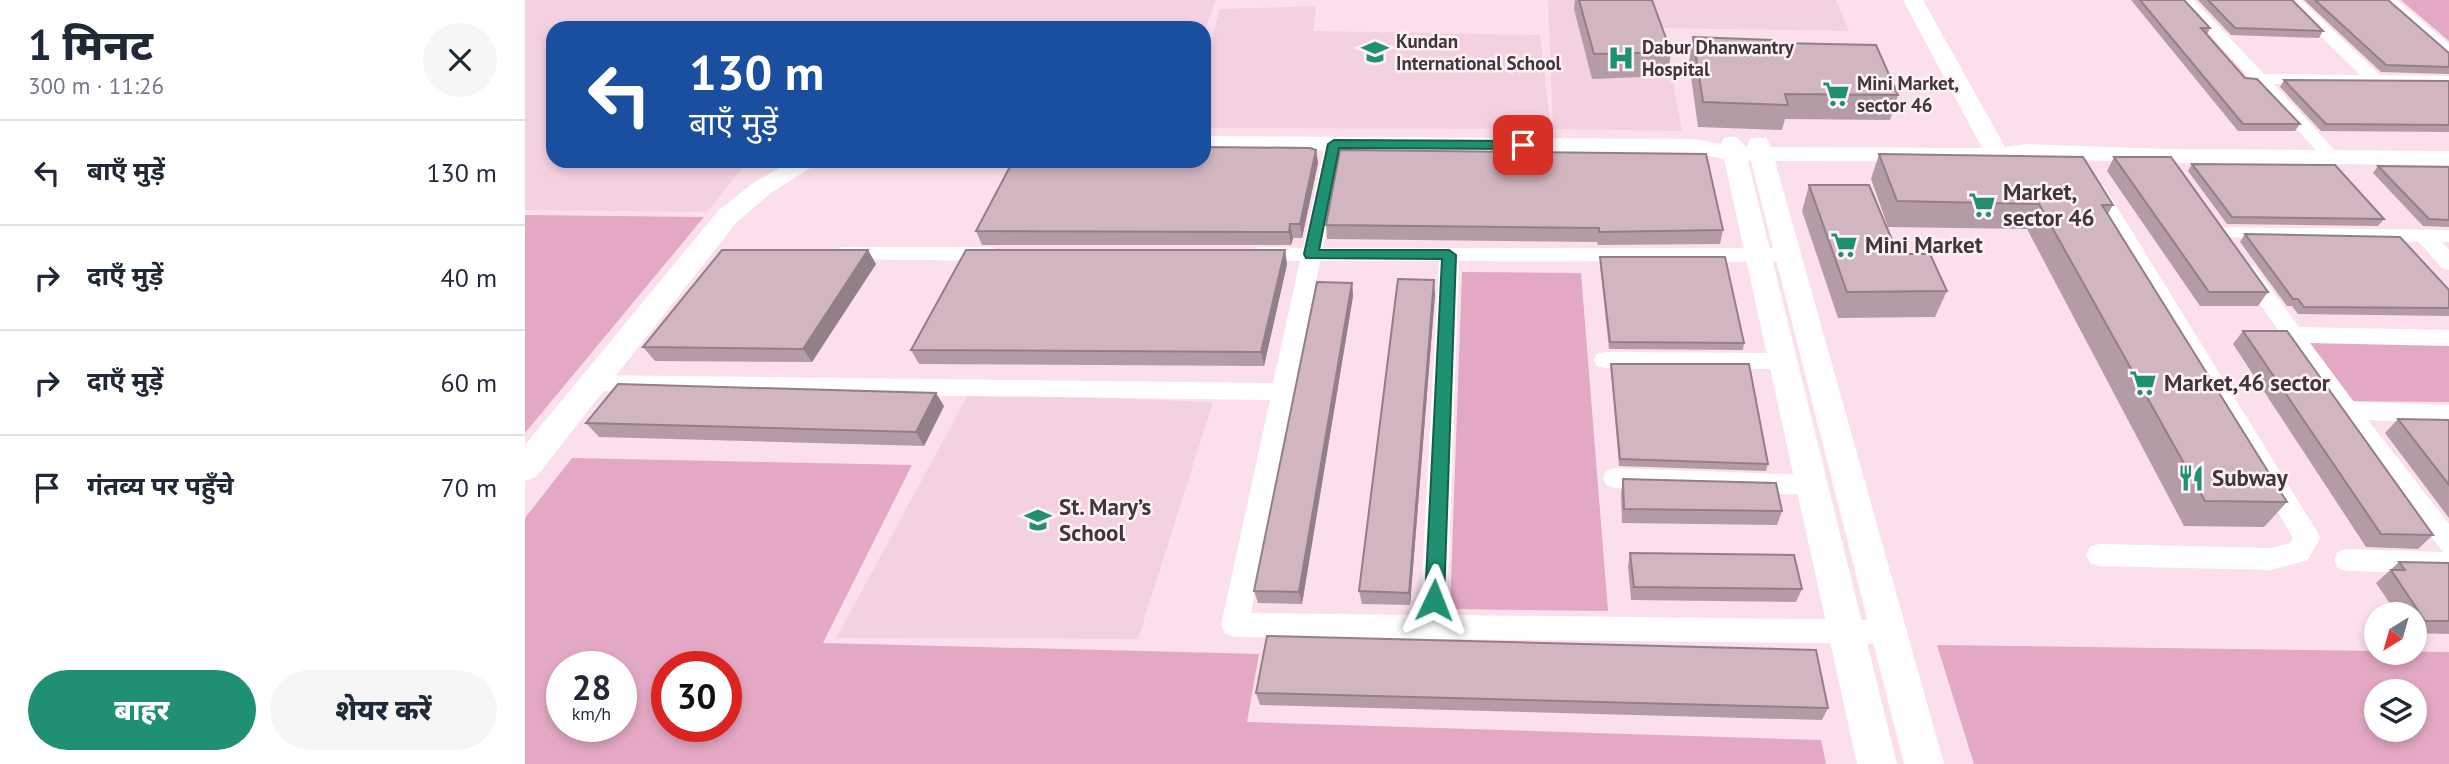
<!DOCTYPE html>
<html lang="hi">
<meta charset="utf-8">
<style>
body{margin:0;font-family:"PT Sans","Noto Sans Devanagari",sans-serif;background:#f6f6f7;color:#1f2937;height:100vh;display:flex;flex-direction:column;font-size:26px;white-space:nowrap}
*{box-sizing:border-box;margin:0}
p{font-size:23px;color:#747a83}
.icon{flex:none;width:38px;height:38px;fill:none;stroke:currentColor;stroke-width:2;stroke-linecap:round;stroke-linejoin:round}
.map{position:relative;flex:1;overflow:hidden}
.panel{display:flex;flex-direction:column;background:#fff;width:525px}
.panel>*{flex:none}
.top-card{position:absolute;left:21px;top:21px;width:665px;height:147px;border-radius:21px;box-shadow:0 4px 10px #0003;background:#1a4fa0;color:#fff;overflow:hidden}
.needle{width:46px;rotate:217deg}
.fabs{position:absolute;left:1839px;top:602px;display:grid;gap:14px}
.fabs a{display:grid;place-items:center;width:63px;height:63px;border-radius:50%;background:#fff;box-shadow:0 4px 10px #0003;font-size:35px}
.speed{position:absolute;left:21px;top:651px;display:flex;gap:14px;font-size:35px;font-weight:700;text-align:center}
.speed>*{display:grid;place-content:center;width:91px;height:91px;border-radius:50%;background:#fff;box-shadow:0 4px 10px #0003;line-height:1}
.speed small{font-size:18px;font-weight:400}
.speed .limit{border:10px solid #d22;background:#fff;color:#111}
.pin{position:absolute;display:grid;place-items:center;width:60px;height:60px;color:#fff;margin:-30px;border-radius:14px;box-shadow:0 4px 10px #0006}
.me{position:absolute;width:77px;margin:-38px;rotate:2deg;stroke-linejoin:round;filter:drop-shadow(0 0 5px #0008)}
.turn{display:flex;align-items:center;gap:24px;height:147px;padding:0 28px;font-size:32px}
.turn .icon{width:91px;height:91px;stroke-width:2.5}
.turn b{display:block;font-size:49px;line-height:60px}
.round{display:grid;place-items:center;flex:none;width:74px;height:74px;border-radius:37px;background:#f6f6f7}
.head{display:flex;align-items:center;justify-content:space-between;height:119px;padding:0 28px}
h1{font-size:42px;font-weight:800;line-height:52px}
.primary-button{display:flex;gap:14px;margin-top:auto;padding:14px 28px}
.primary-button a{flex:1;height:80px;border-radius:42px;background:#1f9072;color:#fff;font-size:28px;font-weight:800;line-height:80px;text-align:center}
.primary-button a+a{background:#f6f6f7;color:#1f2937}
ul{padding:0;list-style:none}
li{display:flex;align-items:center;gap:21px;height:105px;padding:0 28px;border-top:2px solid #e0e1e3}
li div{flex:1}
li b{display:block;font-size:26px}
li em{font-style:normal}
main{display:flex;flex:1;min-height:0}
.map>svg:first-child{display:block}
.built{fill:#f4d1e1}
.green{fill:#e3a8c3;fill-rule:evenodd}
.lines{fill:none;stroke-linecap:round;stroke-linejoin:round}
.minor{fill:#fff;fill-rule:evenodd}
.tertiary{fill:#fff;fill-rule:evenodd}
.wall{fill:#b49ca6}
.shaded-wall{fill:#927f87}
.building{fill:#d1b5c1;stroke:#927f87;stroke-width:2}
.route{fill:#1f9072;stroke:#145e4a;stroke-width:2}
.labels{text-anchor:middle;stroke-width:5;stroke-linejoin:round;paint-order:stroke}
.far-poi-label{font-size:19px;font-weight:bold;fill:#41363a;stroke:#fef2f7;text-anchor:start}
.poi-label{font-size:23px;font-weight:bold;fill:#41363a;stroke:#fef2f7;text-anchor:start}
</style>
<main>
<section class="panel">
<div class="head"><div><h1>1 मिनट</h1><p>300 m · 11:26</p></div><a class="round"><svg class="icon" aria-label="close" viewBox="0 0 24 24"><path d="M6 6l12 12M18 6L6 18"/></svg></a></div>
<ul>
<li><svg class="icon" aria-label="left" viewBox="0 0 24 24"><path d="M17 20v-9H6M10 6l-5 5 5 5"/></svg><div><b>बाएँ मुड़ें</b></div><em>130 m</em></li>
<li><svg class="icon" aria-label="right" viewBox="0 0 24 24"><path d="M7 20v-9h11M14 6l5 5-5 5"/></svg><div><b>दाएँ मुड़ें</b></div><em>40 m</em></li>
<li><svg class="icon" aria-label="right" viewBox="0 0 24 24"><path d="M7 20v-9h11M14 6l5 5-5 5"/></svg><div><b>दाएँ मुड़ें</b></div><em>60 m</em></li>
<li><svg class="icon" aria-label="arrive" viewBox="0 0 24 24"><path d="M6 21V4h12l-3 4 3 4H6"/></svg><div><b>गंतव्य पर पहुँचे</b></div><em>70 m</em></li>
</ul>
<div class="primary-button"><a>बाहर</a><a>शेयर करें</a></div>
</section>
<div class="map">
<svg width="1924" height="764" viewBox="0 0 1924 764">
<rect width="100%" height="100%" fill="#fcdfec"/>
<!-- built -->
<path class="built" d="M0,0H691L679,33V28H28V161H223L182,212L0,210Z
M1023,0H1311L1324,31L1138,28L1157,131L1028,129Z
M791,6L788,31L1015,35L1026,129L679,128V70L695,9Z
M444,393L688,402L613,639L311,638Z"/>
<!-- green -->
<path class="green" d="M1876,0H1924V41Z
M0,215L179,217L0,433Z
M937,272L1056,273L1083,611L925,609Z
M1783,343L1924,344V402L1826,401Z
M47,458L387,465L298,643L734,654L722,722L1296,740L1301,764H0V518ZM37,667H96V726H37ZM142,667H201V726H142Z
M1412,645L1924,652V764H1449ZM1890,691V730H1852V691Z"/>
<g class="lines">
<!-- minor -->
<path class="minor" d="M1653,0H1669L1739,74L1835,75L1759,0H1776L1855,75L1924,76V86L1749,84L1816,157L1807,162L1801,161Z
M1855,0H1872L1924,44V57L1918,55Z
M809,139L818,144L798,248H1263L1273,255L1263,262L934,261L922,615L1364,620L1374,623L1378,632L1374,641L1364,644L710,637L700,634L696,625L745,400L68,391L60,389L57,383L60,377L68,375L748,383L775,261H732L722,254L732,247L778,248L800,144ZM795,261H914L895,615L726,613Z
M1570,180L1579,186L1791,530L1795,538L1783,560L1746,570L1574,566L1565,563L1561,555L1565,547L1574,544L1746,548L1765,543L1768,538L1561,186Z
M1695,227L1924,230V242H1917L1924,250V270L1917,268L1894,242L1688,237L1685,233Z
M316,247H467L477,254L467,261L309,259L306,254Z
M1723,265L1730,267L1774,327L1924,330V346L1785,343L1829,402L1924,405V423L1843,420L1924,524V574L1822,571L1813,568L1809,560L1813,552L1822,549L1918,552L1814,417L1716,277L1713,272Z
M1080,352L1257,353L1265,355L1268,361L1265,367L1257,369L1080,368L1072,366L1069,360L1072,354Z
M1090,468L1286,475L1295,478L1298,485L1295,492L1286,495L1090,488L1081,485L1078,478L1081,471Z"/>
<!-- tertiary -->
<path class="tertiary" d="M1378,0H1398L1480,147L1501,144L1640,149L1924,151V165L1640,163L1501,158L1473,162L1250,161L1419,764H1379L1226,161H1223L1372,764H1332L1199,159L1169,153L679,150V136L1169,139L1196,144L1199,138C1217,134 1212,141 1222,147L1225,138H1241L1246,147L1457,148Z
M267,161H296L246,193L212,222L11,477L0,481V445L194,210L228,183Z"/>
</g>
<!-- wall -->
<path class="wall" d="M1050,0H1127L1146,52L1143,76L1067,79L1049,9Z
M1606,0H1659L1685,28L1682,35L1720,78L1775,124L1770,131H1713Z
M1673,0H1767L1798,31L1794,38L1706,35Z
M1779,0H1863L1924,53V74L1856,72Z
M1168,37L1248,43L1373,95L1365,120L1260,119L1257,130L1173,127L1164,62Z
M1759,80L1924,81V132L1796,131L1755,87Z
M791,150L793,163L777,238H768L766,245H457L451,231Z
M1354,154L1588,205L1583,214L1762,502L1739,527L1659,526L1502,229L1363,227L1346,179Z
M1589,157L1743,292L1733,306H1675L1582,171Z
M1667,164L1859,219L1853,226L1702,224L1663,171Z
M1853,166L1924,167V227L1898,226L1848,173Z
M1284,185L1422,291L1410,317L1313,318L1277,211Z
M801,225L1198,230L1195,244L1073,245L1072,242L802,239Z
M1720,234L1924,290V316L1773,314L1767,306H1762L1715,242Z
M760,250L762,264L739,366L394,364L386,350Z
M1075,257L1219,343L1218,350L1084,349L1075,264Z
M351,264L287,362L130,361L118,347Z
M827,283L828,296L777,604L733,603L729,591Z
M910,294L885,605L837,604L834,591Z
M1718,331L1908,535L1893,549L1841,547L1708,344Z
M1086,364L1243,464L1241,471L1094,466L1086,371Z
M419,406L399,446L74,437L61,423Z
M1873,419L1924,420V518L1860,433Z
M1098,479L1257,511L1252,525L1097,523L1096,493Z
M1105,553L1277,589L1271,602L1106,600L1103,566Z
M1874,562L1924,563V634L1890,633V614H1872L1851,583Z
M731,693L1303,708L1297,720L735,705Z"/>
<!-- shaded-wall -->
<path class="shaded-wall" d="M791,150L793,163L777,238L775,224Z
M765,224L768,238L766,245L764,232Z
M343,250L351,264L287,362L278,349Z
M760,250L762,264L739,366L736,352Z
M909,280L910,294L885,605L884,593Z
M827,283L828,296L777,604L774,592Z
M411,393L419,406L399,446L391,432Z"/>
<!-- building -->
<path class="building" d="M1054,0H1127L1146,52L1069,54Z
M1615,0H1659L1685,28H1676L1720,78L1732,79L1775,124H1718Z
M1683,0H1767L1798,31L1710,28Z
M1790,0H1863L1924,53V67L1861,65Z
M1168,37L1247,40L1248,43L1351,45L1373,95L1260,94L1263,105L1178,102Z
M1759,80L1924,81V125L1801,124Z
M679,147L785,148L791,150L775,224H765L764,232L451,231L488,161H679Z
M815,150L1181,154L1198,230L1074,232V228L801,225Z
M1354,154L1558,157L1588,205H1577L1762,502L1680,501L1514,204L1372,201Z
M1589,157H1646L1743,292H1684Z
M1667,164L1810,165L1859,219L1707,217Z
M1853,166L1924,167V220L1904,219Z
M1284,185H1344L1373,254H1405L1422,291L1322,292Z
M1720,234L1875,237L1924,290V308L1779,307L1773,299H1768Z
M197,250H343L278,349L118,347Z
M441,250H760L736,352L386,350Z
M1075,257H1200L1219,343L1085,342Z
M873,279L909,280L884,593L834,591Z
M792,282L827,283L774,592L729,591Z
M1718,331H1762L1908,535L1856,534Z
M1086,364H1224L1243,464L1095,459Z
M93,384L411,393L391,432L61,423Z
M1873,419L1924,420V485Z
M1098,479L1251,483L1257,511L1099,509Z
M1105,553L1269,555L1277,589L1109,587Z
M1874,562L1924,563V621H1900L1866,570H1880Z
M742,636L1291,650L1303,708L731,693Z"/>
<!-- route -->
<path class="route" d="M809,140L998,141L1005,145L998,149L814,148L794,250H924L931,255L919,600L916,606H902L900,600L917,259L781,258L779,254L803,144Z"/>
<!-- icons -->
<defs>
<g id="school-bare" transform="scale(2.1)"><path d="M0-5L7-2L0 1L-7-2ZM-4 1L0 2.5L4 1V4Q0 6-4 4Z" fill="#1f9072" stroke="#fef2f7" stroke-width="2.5" paint-order="stroke"/></g>
<g id="hospital-bare" transform="scale(2.1)"><path d="M-5-5h3v3.5h4V-5h3V5h-3V1.5h-4V5h-3Z" fill="#1f9072" stroke="#fef2f7" stroke-width="2.5" paint-order="stroke"/></g>
<g id="supermarket-bare" transform="scale(2.1)"><path d="M-6-5.5h2.5l.6 2H6L4.5 2H-2.5L-4.4-4H-6ZM-1.5 3.2a1.3 1.3 0 1 0 .1 0ZM3 3.2a1.3 1.3 0 1 0 .1 0Z" fill="#1f9072" stroke="#fef2f7" stroke-width="2.5" paint-order="stroke"/></g>
<g id="restaurant-bare" transform="scale(2.1)"><path d="M-5-6h1v4h1v-4h1v4h1v-4h1v5L-1.5 .5V6h-2V.5L-5-1ZM5-6V6H3V1.5H1.5Q1.5-4 5-6Z" fill="#1f9072" stroke="#fef2f7" stroke-width="2.5" paint-order="stroke"/></g>
</defs>
<g fill-rule="evenodd">
<use href="#school-bare" x="850" y="52"/>
<use href="#hospital-bare" x="1096" y="58"/>
<use href="#supermarket-bare" x="1311" y="94"/>
<use href="#supermarket-bare" x="1457" y="205"/>
<use href="#supermarket-bare" x="1319" y="245"/>
<use href="#supermarket-bare" x="1618" y="383"/>
<use href="#restaurant-bare" x="1666" y="478"/>
<use href="#school-bare" x="513" y="520"/>
</g>
<g class="labels">
<!-- far-poi labels -->
<g class="far-poi-label">
<text x="871" y="48">Kundan<tspan x="871" dy="22">International School</tspan></text>
<text x="1117" y="54">Dabur Dhanwantry<tspan x="1117" dy="22">Hospital</tspan></text>
<text x="1332" y="90">Mini Market,<tspan x="1332" dy="22">sector 46</tspan></text>
</g>
<!-- poi labels -->
<g class="poi-label">
<text x="1478" y="200">Market,<tspan x="1478" dy="26">sector 46</tspan></text>
<text x="1340" y="253">Mini Market</text>
<text x="1639" y="391">Market,46 sector</text>
<text x="1687" y="486">Subway</text>
<text x="534" y="515">St. Mary’s<tspan x="534" dy="26">School</tspan></text>
</g>
</g>
</svg>
<div class="fabs">
<a><svg class="needle" viewBox="-14 -14 28 28"><path d="M0-13l5 13h-10z" fill="#e53935"/><path d="M0 13l5-13h-10z" fill="#747a83"/></svg></a>
<a><svg class="icon" aria-label="layers" viewBox="0 0 24 24"><path d="M12 4l9 5-9 5-9-5zM3 14l9 5 9-5"/></svg></a>
</div>
<div class="speed"><div>28<small>km/h</small></div><div class="limit">30</div></div>
<div class="pin" style="left:998px;top:145px;background:#d93025"><svg class="icon" aria-label="arrive" viewBox="0 0 24 24"><path d="M6 21V4h12l-3 4 3 4H6"/></svg></div>
<svg class="me" style="left:909px;top:600px" viewBox="-20 -20 40 40"><path d="M0-17L14 15 0 8-14 15z" fill="#1f9072" stroke="#fff" stroke-width="4"/></svg>
<div class="top-card">
<div class="turn"><svg class="icon" aria-label="left" viewBox="0 0 24 24"><path d="M17 20v-9H6M10 6l-5 5 5 5"/></svg><div><b>130 m</b>बाएँ मुड़ें</div></div>
</div>
</div>
</main>
